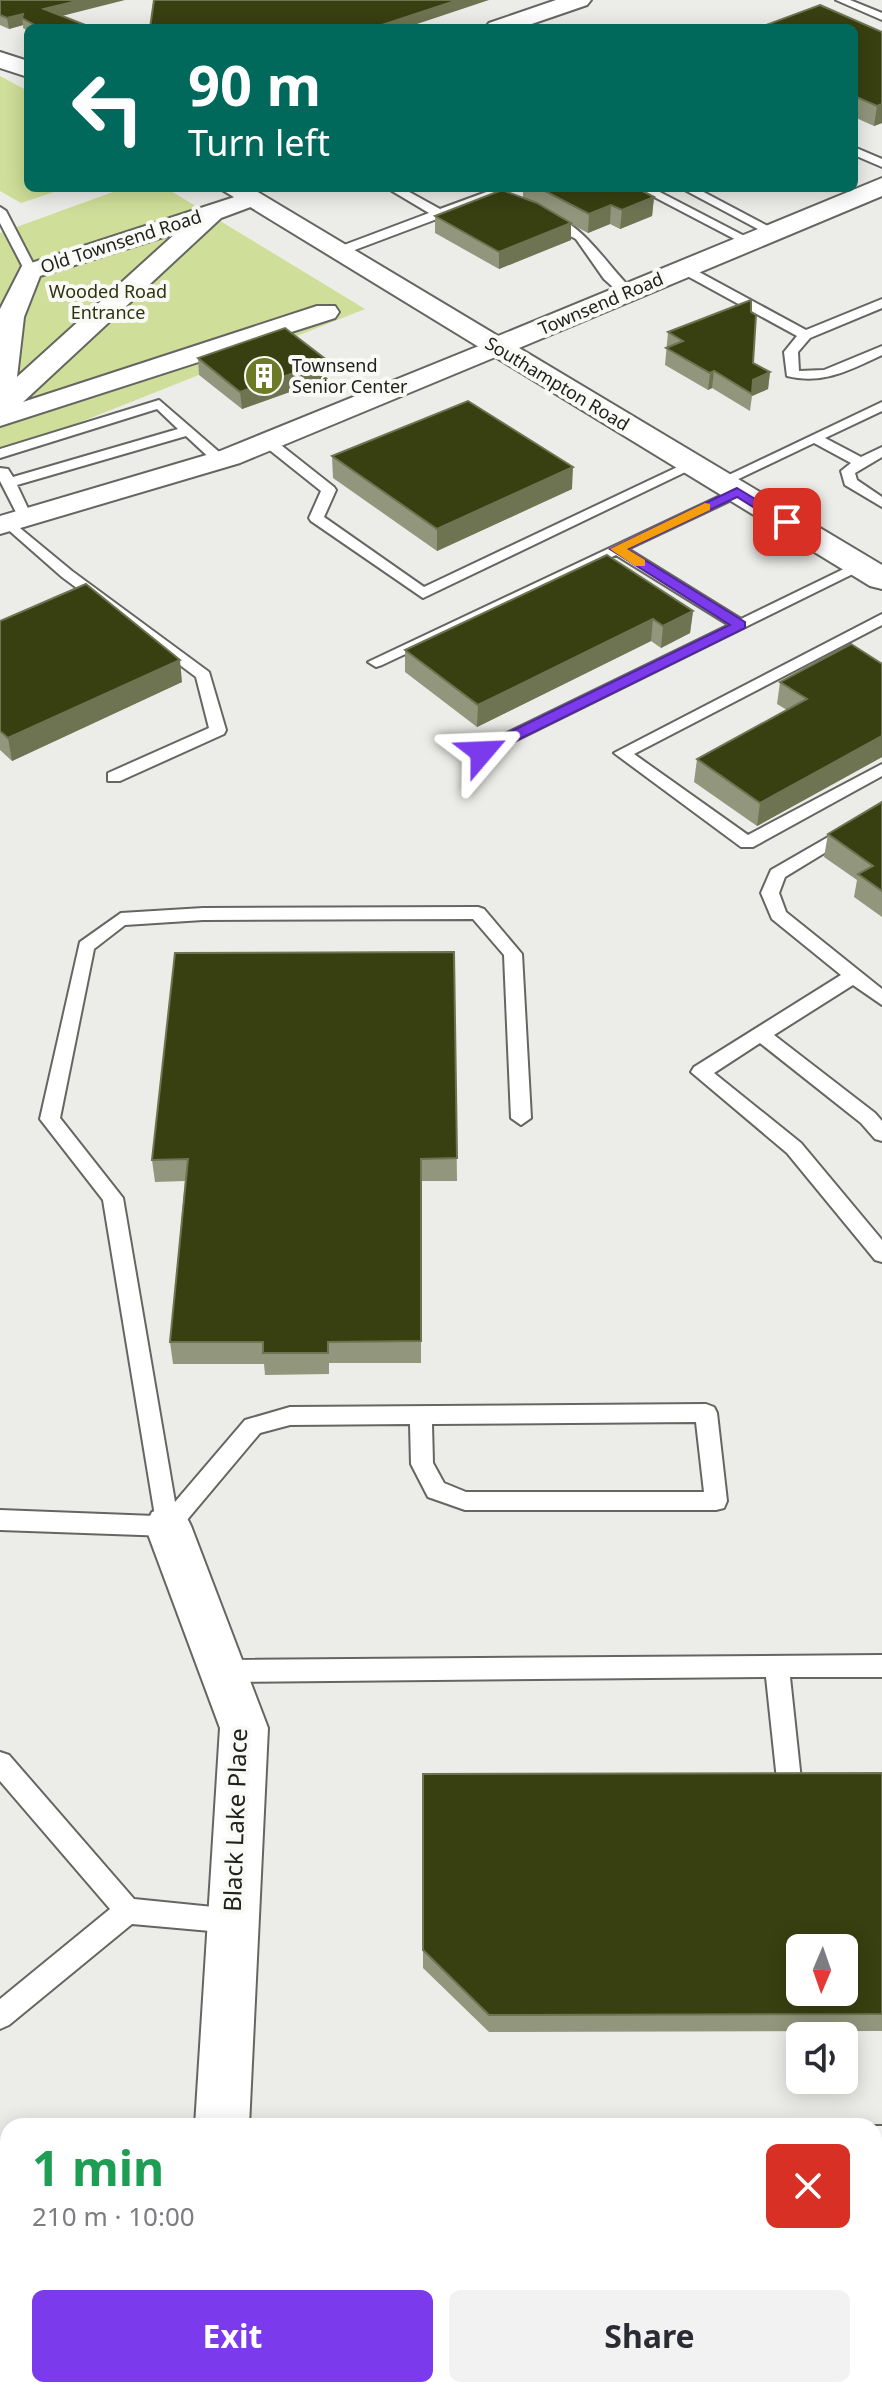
<!DOCTYPE html>
<meta charset="utf-8">
<style>
body{margin:0;font-family:"Noto Sans",sans-serif;background:#f2f2f3;color:#2b2b33;height:100vh;display:flex;flex-direction:column;font-size:30px;white-space:nowrap}
*{box-sizing:border-box;margin:0}
p{font-size:26px;color:#7c7c81}
.icon{flex:none;width:44px;height:44px;fill:none;stroke:currentColor;stroke-width:2;stroke-linecap:round;stroke-linejoin:round}
.map{position:relative;flex:1;overflow:hidden}
.details{position:absolute;left:0px;top:2118px;width:882px;height:280px;display:flex;flex-direction:column;background:#fff;border-radius:24px 24px 0 0;box-shadow:0 4px 20px #0003}
.details>*{flex:none}
.top-card{position:absolute;left:24px;top:24px;width:834px;height:168px;border-radius:12px;box-shadow:0 4px 20px #0003;background:#00695c;color:#fff;overflow:hidden}
.needle{width:52px;rotate:182deg}
.tools{position:absolute;left:786px;top:1934px;display:grid;gap:16px}
.tools a{display:grid;place-items:center;width:72px;height:72px;border-radius:12px;background:#fff;box-shadow:0 4px 20px #0003;font-size:40px}
.pin{position:absolute;display:grid;place-items:center;width:68px;height:68px;color:#fff;margin:-34px;border-radius:16px;box-shadow:0 4px 12px #0006}
.me{position:absolute;width:88px;margin:-44px;rotate:64deg;stroke-linejoin:round;filter:drop-shadow(0 0 6px #0008)}
.turn{display:flex;align-items:center;gap:28px;height:168px;padding:0 32px;font-size:36px}
.turn .icon{width:104px;height:104px;stroke-width:2.5}
.turn b{display:block;font-size:56px;line-height:68px}
.round{display:grid;place-items:center;flex:none;width:84px;height:84px;border-radius:12px;background:#f2f2f3}
.head{display:flex;align-items:center;justify-content:space-between;height:136px;padding:0 32px}
h1{font-size:48px;font-weight:700;line-height:60px;color:#1e9e55}
.cta{display:flex;gap:16px;margin-top:auto;padding:16px 32px}
.cta a{flex:1;height:92px;border-radius:12px;background:#7c3aed;color:#fff;font-size:32px;font-weight:700;line-height:92px;text-align:center}
.cta a+a{background:#f2f2f3;color:#2b2b33}
.map>svg:first-child{display:block}
.green{fill:#cfde98}
.lines{fill:none;stroke-linecap:round;stroke-linejoin:round}
.service-casing{stroke:#656662;stroke-width:4}
.minor-casing{stroke:#656662;stroke-width:4}
.tertiary-casing{stroke:#656662;stroke-width:4}
.service{fill:#fff;fill-rule:evenodd}
.minor{fill:#fff;fill-rule:evenodd}
.tertiary{fill:#fff;fill-rule:evenodd}
.wall{fill:#92967c}
.shaded-wall{fill:#6e7452}
.building{fill:#384011;stroke:#6e7452;stroke-width:2;fill-rule:evenodd}
.route{fill:#7c3aed;stroke:#51269a;stroke-width:2}
.slow{fill:#f59e0b}
.labels{text-anchor:middle;stroke-width:8;stroke-linejoin:round;paint-order:stroke}
.far-street-label{font-size:18px;fill:#20201f;stroke:#f9faf6}
.far-park-label{font-size:18px;fill:#2d330d;stroke:#f9faf6}
.far-poi-label{font-size:18px;fill:#20201f;stroke:#f9faf6;text-anchor:start}
.near-street-label{font-size:24px;fill:#20201f;stroke:#f9faf6}
</style>
<div class="map">
<svg width="882" height="2398" viewBox="0 0 882 2398">
<rect width="100%" height="100%" fill="#ecede8"/>
<!-- green -->
<path class="green" d="M0,76L28,91V188H66L21,203L0,191Z
M124,188H166L365,309L0,454V233Z"/>
<g class="lines">
<!-- service casing -->
<g class="service-casing">
<path id="service" d="M836,0H850L882,13V20Z
M854,147L882,159V167L854,155Z
M387,188H402L440,209L489,191L515,199L509,203L490,199L344,254H336V248L429,213Z
M637,188H652L756,242L746,245Z
M681,188H696L779,232L769,235Z
M0,207L6,211L37,271L35,274L25,271L0,223Z
M544,216C577,213 609,269 633,290V296H623L604,279L576,239L544,222Z
M680,266H688L806,330L882,299V308L810,338L798,352L799,371L824,370L882,346V355C850,370 823,385 787,376L784,352L797,336L680,272Z
M159,400L225,457V463H215L186,436L17,485L33,519L31,522H21L0,481V468L8,469L13,477L178,429L157,409L0,458V449Z
M882,402V411L825,438L861,457L882,447V457L855,473L857,480L882,497V507L845,485L841,471L851,463L814,443L726,485L714,482Z
M262,438H272L334,487L336,490L324,517L424,587L688,462L700,465L423,598L311,521L309,518L321,491L262,444Z
M737,488L744,492L742,495L628,549L741,619L856,563H866L869,566L482,757L474,752L476,748L729,625L616,555L382,665L376,667L368,662Z
M9,519L72,571L209,672L226,730L224,734L120,781H108V773L209,728L196,677L62,577L4,526V520Z
M882,614V625L634,754L748,835L882,764V776L753,847H741L614,753Z
M882,806V818L785,877L779,893L786,912L882,989V1005L853,985L774,1035L875,1113L882,1121V1141L875,1139L861,1123L760,1043L714,1073L801,1143L882,1240V1262L875,1260L787,1153L691,1072L694,1067L841,975L772,919L761,893L771,870Z
M478,907L484,909L522,954L531,1118L521,1125L511,1118L504,955L473,919L203,920L125,925L94,949L60,1118L123,1198L175,1502L245,1420L290,1407L706,1404L714,1407L717,1413L727,1501L724,1508L716,1510H465L428,1497L411,1464L410,1424L290,1425L260,1433L176,1533L168,1536L0,1530V1510L155,1516L103,1200L40,1119L80,942L121,913L203,908ZM696,1422L704,1492H466L444,1483L433,1463L432,1424Z
M882,1655V1677H790L801,1780L798,1788L789,1791L780,1788L777,1780L766,1677L222,1682L214,1678L210,1671L214,1664L222,1660Z
M0,1752L9,1755L134,1899L233,1909L242,1912L246,1921L242,1930L233,1933L132,1924L9,2025L0,2029V1999L110,1909L0,1781Z
M874,2126H882V2154H874Z
M874,2261H882V2289H874Z
M874,2376L882,2379V2398H562L558,2390H874Z"/>
</g>
<!-- minor casing -->
<g class="minor-casing">
<path id="minor" d="M250,192L259,194L262,199L259,204L221,218L23,402L317,306H335L339,312L335,318L0,426V309L22,266ZM176,233L17,377L24,317L40,276Z
M496,339L505,341L509,347L505,353L240,463L0,534V516L220,451Z
M168,1507L184,1512L191,1526L268,1728L249,2126H195L220,1728L145,1526L152,1512Z
M179,2390H237V2398H179Z"/>
</g>
<!-- tertiary casing -->
<g class="tertiary-casing">
<path id="tertiary" d="M556,0H591L587,5L520,28H485L489,23Z
M0,52L28,61V77L0,68Z
M882,178V196L519,348L882,565V589L870,586L219,188H251L498,336Z"/>
</g>
<!-- service -->
<use href="#service" class="service"/>
<!-- minor -->
<use href="#minor" class="minor"/>
<!-- tertiary -->
<use href="#tertiary" class="tertiary"/>
</g>
<!-- wall -->
<path class="wall" d="M0,0L62,16L93,28H28V31L23,28V25L9,29L0,25Z
M854,28L882,32V123L874,126L854,117Z
M523,188H637L654,197L652,216L620,229L610,224L588,233L571,224V240L499,269L435,233V216L523,198Z
M668,332L753,363L770,372L768,389L752,396L750,411L712,388L708,390L665,365Z
M198,358L329,378L242,409L199,375Z
M332,456L572,489L437,551L333,478Z
M693,611L690,633L661,648L651,641L477,727L405,672V650Z
M0,621L182,682L12,761L0,750Z
M882,664V757L757,826L694,782L697,759L787,710L777,704L780,682Z
M882,802V917L854,897L857,880L824,857L828,834Z
M454,952L457,1181H421V1363H329V1374L265,1375L264,1364H173L170,1342L185,1181L155,1182L152,1160Z
M882,1773V2031L489,2032L423,1968V1774Z"/>
<!-- shaded-wall -->
<path class="shaded-wall" d="M81,0H125L46,20L44,9Z
M458,0H489L405,28H373Z
M23,14L22,18L23,25L9,29L7,18Z
M882,104V123L874,126L877,106Z
M654,197L652,216L620,229L622,210Z
M611,205L610,224L588,233L589,214Z
M571,223V240L499,269V252Z
M328,361L329,378L242,409L240,392Z
M714,371L712,388L708,390L710,373Z
M770,372L768,389L752,396L753,380Z
M573,467L572,489L437,551V529Z
M693,611L690,633L661,648L663,626Z
M653,619L651,641L477,727L478,705Z
M180,660L182,682L12,761L8,738Z
M882,736V757L757,826L760,803Z"/>
<!-- building -->
<path class="building" d="M0,0H81L44,9L93,28H40L22,18L23,14L7,18L0,15Z
M154,0H458L373,28H150Z
M820,5L882,32V104L877,106L854,96V28H758Z
M539,188H637L654,197L622,210L611,205L589,214Z
M502,190L537,203L571,223L499,252L435,216Z
M751,300V312L756,315L753,363L770,372L753,380L752,394L714,371L710,373L666,348L683,341L668,332Z
M285,328L328,361L240,392L198,358Z
M468,401L573,467L437,529L332,456Z
M607,555L693,611L663,626L653,619L478,705L405,650Z
M86,584L180,660L8,738L0,731V621Z
M851,644L882,664V736L760,803L697,759L807,699L780,682Z
M882,802V891L858,874L873,866L828,834Z
M454,952L457,1158L421,1159V1341L328,1342V1353H263V1342H170L188,1159L152,1160L175,953Z
M882,1773V2014L489,2015L423,1950V1774ZM800,1948H844V1992H800Z"/>
<!-- route -->
<path class="route" d="M737,488L793,522L782,525L737,497L627,549L745,622V628L487,755H477V748L730,625L610,549Z"/>
<!-- slow -->
<path class="slow" d="M705,503L710,504V510L627,549L645,560V566H635L610,549Z"/>
<!-- icons -->
<defs>
<g id="building-disc" transform="scale(2)"><circle r="9.5" fill="#6d7b28" stroke="#f9faf6"/><path d="M-4-6H4V6H1V3H-1V6H-4ZM-2.5-4.3h1.7v1.8h-1.7ZM.8-4.3h1.7v1.8H.8ZM-2.5-1h1.7V.8h-1.7ZM.8-1h1.7V.8H.8Z" fill="#fff"/></g>
</defs>
<g fill-rule="evenodd">
<use href="#building-disc" x="264" y="376"/>
</g>
<g class="labels">
<!-- far-street labels -->
<g class="far-street-label">
<text transform="translate(121 242) rotate(-18)" y="6">Old Townsend Road</text>
<text transform="translate(601 304) rotate(-23)" y="6">Townsend Road</text>
<text transform="translate(557 384) rotate(31)" y="6">Southampton Road</text>
</g>
<!-- far-park labels -->
<g class="far-park-label">
<text x="108" y="298">Wooded Road<tspan x="108" dy="21">Entrance</tspan></text>
</g>
<!-- far-poi labels -->
<g class="far-poi-label">
<text x="292" y="372">Townsend<tspan x="292" dy="21">Senior Center</tspan></text>
</g>
<!-- near-street labels -->
<g class="near-street-label">
<text transform="translate(236 1820) rotate(-88)" y="8">Black Lake Place</text>
</g>
</g>
</svg>
<div class="tools">
<a><svg class="needle" viewBox="-14 -14 28 28"><path d="M0-13l5 13h-10z" fill="#e53935"/><path d="M0 13l5-13h-10z" fill="#7c7c81"/></svg></a>
<a><svg class="icon" aria-label="sound" viewBox="0 0 24 24"><path d="M4 9h4l5-4v14l-5-4H4zM17 9q2 3 0 6"/></svg></a>
</div>
<div class="pin" style="left:787px;top:522px;background:#d93025"><svg class="icon" aria-label="arrive" viewBox="0 0 24 24"><path d="M6 21V4h12l-3 4 3 4H6"/></svg></div>
<svg class="me" style="left:482px;top:752px" viewBox="-20 -20 40 40"><path d="M0-17L14 15 0 8-14 15z" fill="#7c3aed" stroke="#fff" stroke-width="4"/></svg>
<div class="top-card">
<div class="turn"><svg class="icon" aria-label="left" viewBox="0 0 24 24"><path d="M17 20v-9H6M10 6l-5 5 5 5"/></svg><div><b>90 m</b>Turn left</div></div>
</div>
<section class="details">
<div class="head"><div><h1>1 min</h1><p>210 m · 10:00</p></div><a class="round" style="background:#d93025;color:#fff"><svg class="icon" aria-label="close" viewBox="0 0 24 24"><path d="M6 6l12 12M18 6L6 18"/></svg></a></div>
<div class="cta"><a>Exit</a><a>Share</a></div>
</section>
</div>
